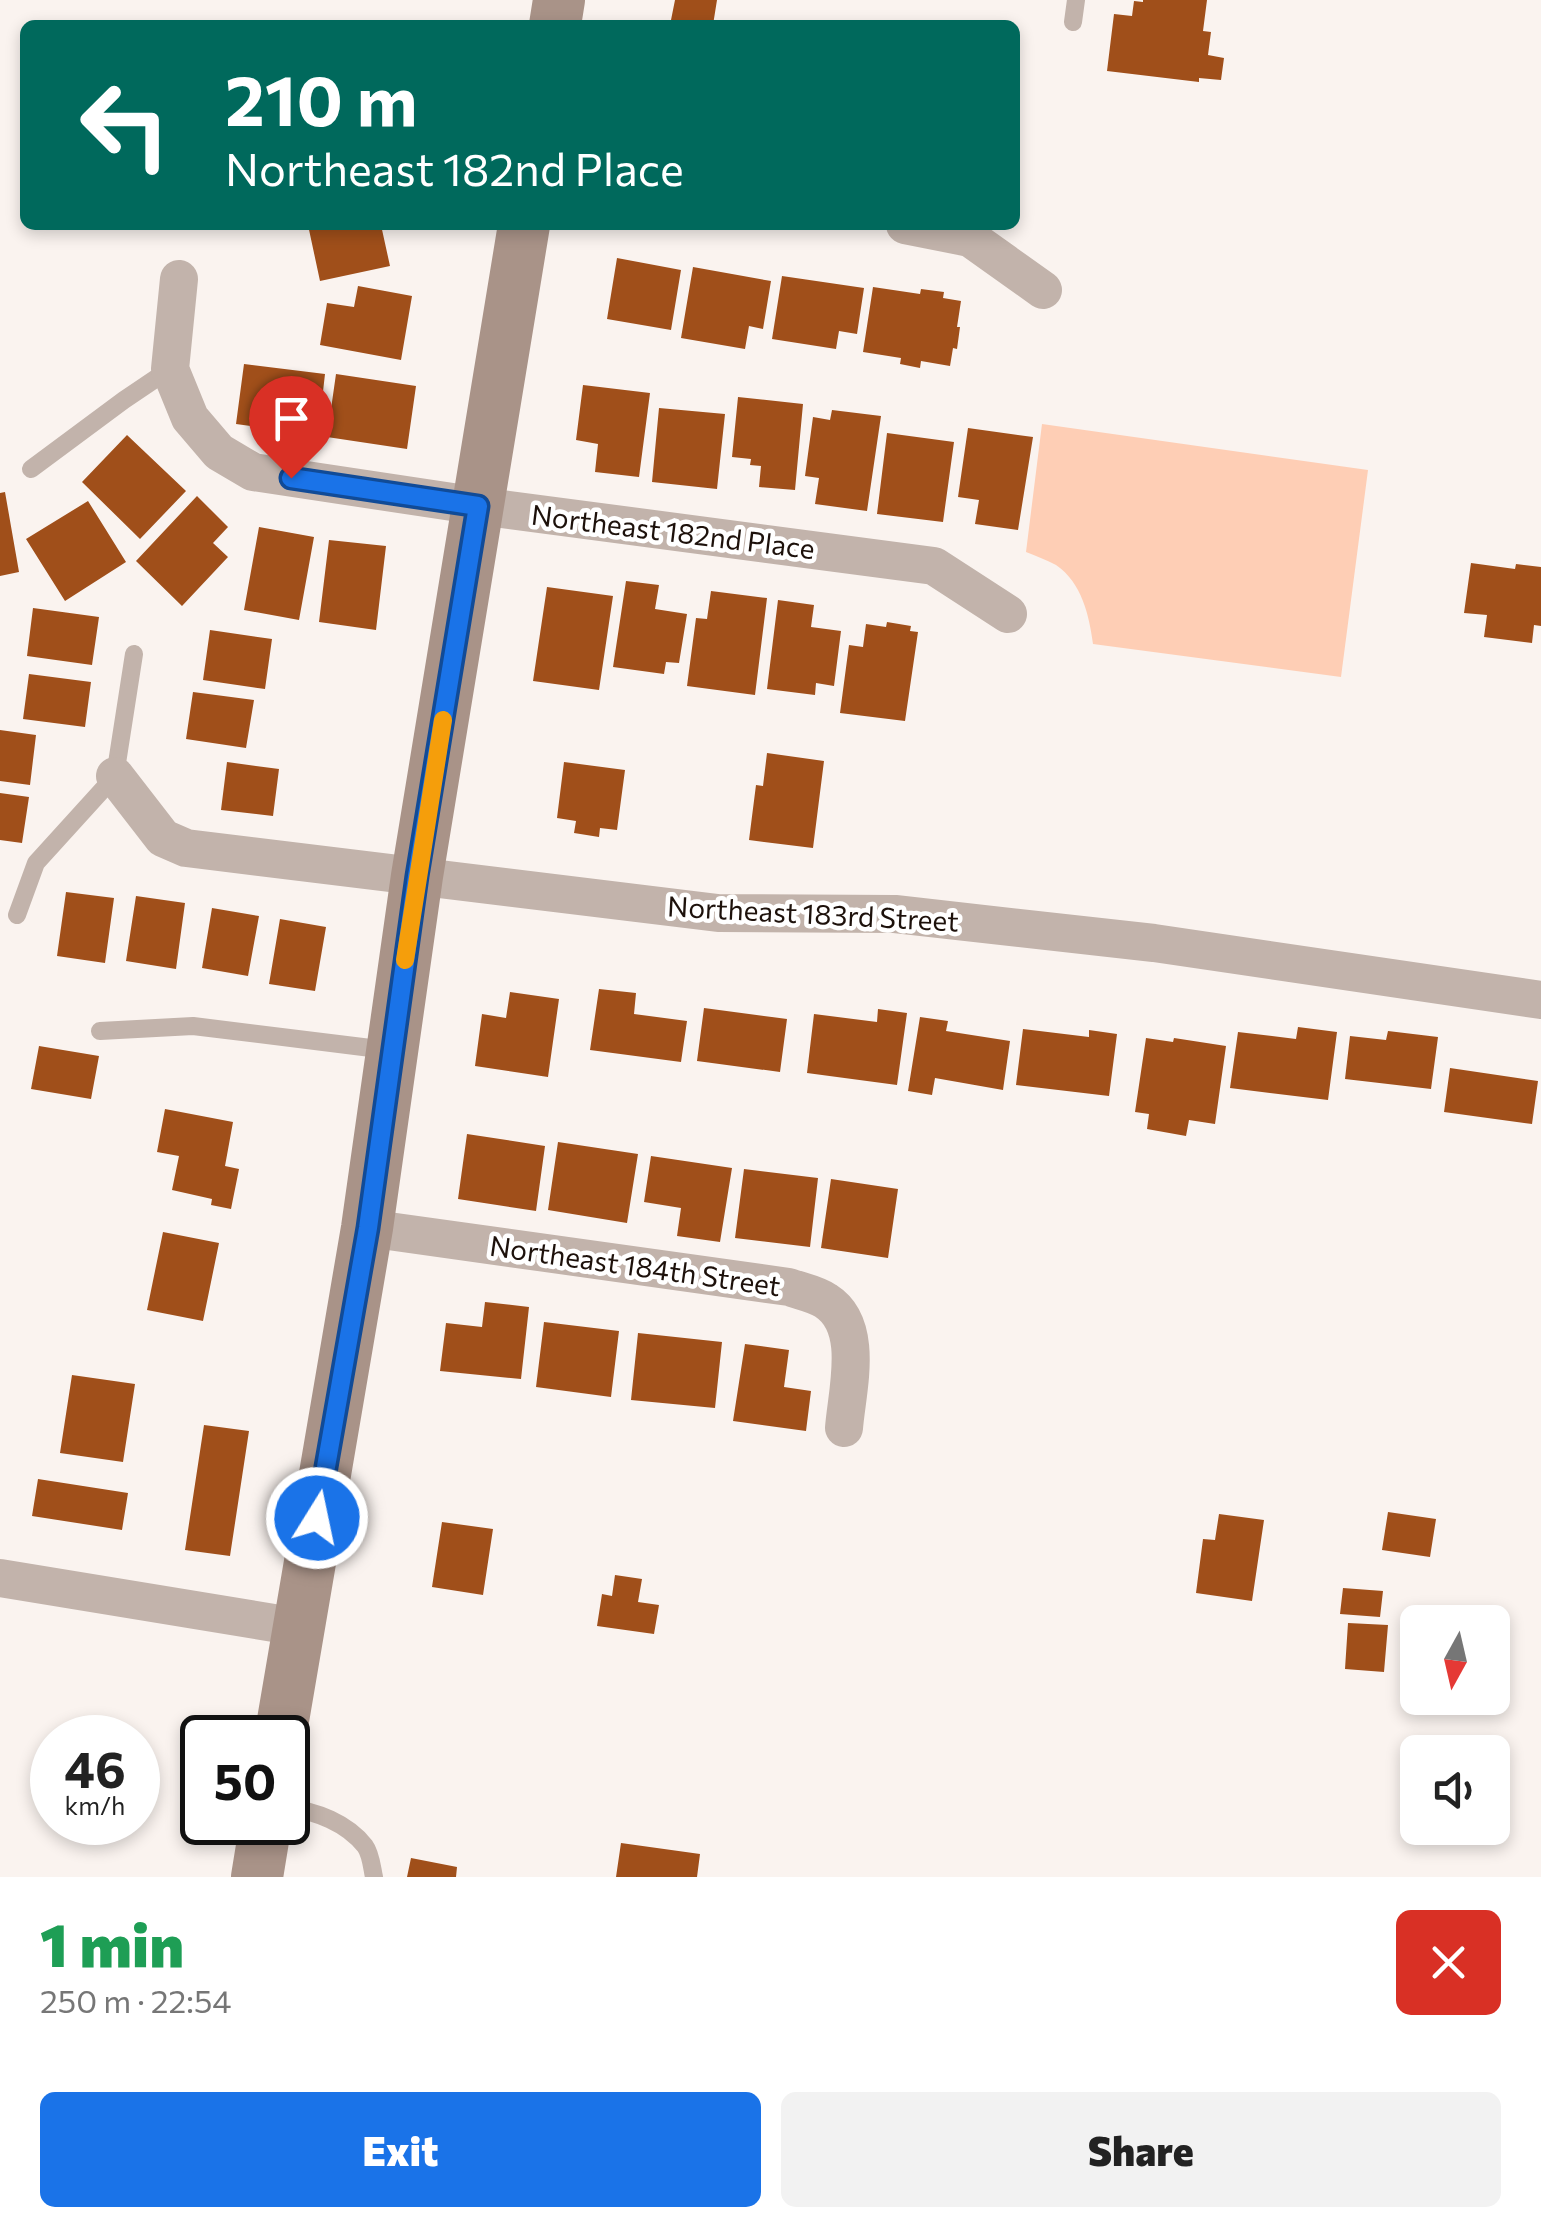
<!DOCTYPE html>
<meta charset="utf-8">
<style>
body{margin:0;font-family:Commissioner,sans-serif;background:#f2f2f2;color:#222;height:100vh;display:flex;flex-direction:column;font-size:38px;white-space:nowrap}
*{box-sizing:border-box;margin:0}
p{font-size:32px;color:#767676}
.icon{flex:none;width:55px;height:55px;fill:none;stroke:currentColor;stroke-width:2;stroke-linecap:round;stroke-linejoin:round}
.map{position:relative;height:1877px;overflow:hidden}
.sheet{display:flex;flex-direction:column;background:#fff;flex:1}
.sheet>*{flex:none}
.banner{position:absolute;left:20px;top:20px;width:1000px;height:210px;border-radius:15px;box-shadow:0 5px 15px #0003;background:#00695c;color:#fff;overflow:hidden}
.needle{width:65px;rotate:188deg}
.controls{position:absolute;left:1400px;top:1605px;display:grid;gap:20px}
.controls a{display:grid;place-items:center;width:110px;height:110px;border-radius:15px;background:#fff;box-shadow:0 5px 15px #0003;font-size:50px}
.speed{position:absolute;left:30px;top:1715px;display:flex;gap:20px;font-size:50px;font-weight:700;text-align:center}
.speed>*{display:grid;place-content:center;width:130px;height:130px;border-radius:50%;background:#fff;box-shadow:0 5px 15px #0003;line-height:1}
.speed small{font-size:25px;font-weight:400}
.speed .limit{border:5px solid #111;border-radius:15px;background:#fff;color:#111}
.pin{position:absolute;display:grid;place-items:center;width:85px;height:85px;color:#fff;margin:-102px -42px;border-radius:50% 50% 50% 0;rotate:-45deg;box-shadow:0 0 10px #0007}
.pin .icon{rotate:45deg}
.me{position:absolute;width:110px;margin:-55px;rotate:10deg;stroke-linejoin:round;filter:drop-shadow(0 0 8px #0008)}
.turn{display:flex;align-items:center;gap:35px;height:210px;padding:0 40px;font-size:45px}
.turn .icon{width:130px;height:130px;stroke-width:2.5}
.turn b{display:block;font-size:70px;line-height:85px}
.round{display:grid;place-items:center;flex:none;width:105px;height:105px;border-radius:15px;background:#f2f2f2}
.overview{display:flex;align-items:center;justify-content:space-between;height:170px;padding:0 40px}
h1{font-size:60px;font-weight:800;line-height:75px;color:#1e9e55}
.cta{display:flex;gap:20px;margin-top:auto;padding:20px 40px}
.cta a{flex:1;height:115px;border-radius:15px;background:#1a73e8;color:#fff;font-size:40px;font-weight:800;line-height:115px;text-align:center}
.cta a+a{background:#f2f2f2;color:#222}
.map>svg:first-child{display:block}
.green{fill:#feceb5}
.building{fill:#a04f1a}
.lines{fill:none;stroke-linecap:round;stroke-linejoin:round}
.service{stroke:#c2b3ab;stroke-width:18}
.minor{stroke:#c2b3ab;stroke-width:38}
.secondary{stroke:#a99388;stroke-width:52}
.route-casing{stroke:#114b97;stroke-width:25}
.route{stroke:#1a73e8;stroke-width:18}
.slow{stroke:#f59e0b;stroke-width:18}
.labels{text-anchor:middle;stroke-width:9;stroke-linejoin:round;paint-order:stroke}
.street-label{font-size:28px;fill:#1d110b;stroke:#fff}
</style>
<div class="map">
<svg width="1541" height="1877" viewBox="0 0 1541 1877">
<rect width="100%" height="100%" fill="#faf3ef"/>
<!-- green -->
<path class="green" d="M1042,424L1368,470L1341,677L1093,644C1089,615 1082,583 1056,565C1047,560 1036,556 1026,552Z"/>
<!-- building -->
<path class="building" d="M675,0H717L713,25L671,20Z
M1143,0H1207L1203,31L1211,32L1208,55L1224,58L1221,80L1199,78V82L1107,71L1114,14L1132,16L1134,1L1143,2Z
M308,225H381L390,266L320,281Z
M617,258L681,270L671,330L607,319Z
M693,267L771,281L763,329L749,326L745,349L681,338Z
M782,276L864,288L857,334L839,331L836,349L772,339Z
M358,286L412,296L401,360L320,345L327,303L354,307Z
M873,287L920,294L921,289L944,292L943,298L961,301L957,327H960L957,349L953,348L950,366L921,361L920,368L900,364L901,358L863,352Z
M244,364L325,374L318,435L236,424Z
M336,374L416,386L407,449L327,437Z
M583,385L650,393L639,477L595,472L598,444L576,440Z
M738,397L803,404L795,490L759,487L761,466L750,465L751,459L732,457Z
M659,408L725,414L717,489L652,482Z
M832,410L881,416L867,511L815,504L819,478L805,476L813,417L830,420Z
M968,428L1033,437L1018,530L975,524L979,500L958,497Z
M887,433L954,442L943,522L877,514Z
M127,435L186,491L140,539L82,482Z
M5,492L19,572L0,576V493Z
M197,496L228,527L213,543L228,557L182,606L136,561Z
M88,501L126,562L65,601L26,539Z
M259,527L314,537L299,620L244,610Z
M329,540L386,546L376,630L319,622Z
M1471,563L1515,569L1516,564L1541,567V626L1534,625L1532,643L1484,637L1487,615L1464,613Z
M626,581L659,585L655,609L687,614L679,663L666,662L664,674L613,667Z
M547,587L613,596L599,690L533,681Z
M711,591L767,598L755,695L687,686L696,618L707,619Z
M778,600L814,605L811,627L841,631L834,686L816,683L815,695L767,689Z
M33,608L99,617L92,665L27,656Z
M887,622L911,626L910,631L918,632L905,721L840,713L849,645L863,647L866,624L886,627Z
M210,630L272,639L265,689L203,680Z
M29,674L91,682L85,727L23,719Z
M193,692L254,700L246,748L186,739Z
M0,730L36,735L30,785L0,781Z
M767,753L824,761L813,848L749,840L756,785L763,786Z
M227,762L279,769L273,816L221,810Z
M564,762L625,770L617,830L600,828L599,837L574,833L576,821L557,818Z
M0,793L29,797L22,843L0,840Z
M66,892L114,898L105,963L57,956Z
M136,896L185,903L176,969L126,961Z
M212,908L259,916L248,976L202,968Z
M280,919L326,927L315,991L269,984Z
M599,989L636,993L634,1014L687,1021L681,1062L590,1050Z
M510,992L559,999L548,1077L475,1066L482,1014L506,1018Z
M704,1008L787,1019L780,1072L697,1061Z
M878,1009L907,1013L897,1085L807,1073L814,1014L877,1022Z
M920,1017L948,1021L946,1031L1010,1041L1003,1090L935,1078L932,1095L908,1091Z
M1298,1027L1337,1032L1328,1100L1230,1088L1238,1032L1296,1039Z
M1023,1029L1089,1037V1030L1117,1034L1109,1096L1016,1085Z
M1388,1031L1438,1037L1431,1089L1345,1079L1350,1036L1386,1040Z
M1146,1038L1173,1042L1174,1038L1226,1046L1215,1124L1189,1120L1186,1136L1147,1129L1149,1114L1135,1112Z
M39,1046L99,1056L91,1099L31,1089Z
M1450,1068L1538,1081L1532,1124L1444,1112Z
M165,1109L233,1122L225,1166L239,1169L231,1209L211,1205L212,1199L172,1190L179,1156L157,1152Z
M467,1134L545,1146L536,1211L458,1199Z
M558,1142L638,1154L627,1223L548,1210Z
M651,1156L732,1168L720,1242L677,1236L681,1208L644,1202Z
M744,1169L818,1178L810,1247L735,1238Z
M831,1179L898,1189L888,1258L821,1248Z
M163,1232L219,1243L203,1321L147,1310Z
M485,1302L529,1307L521,1379L440,1371L446,1323L482,1327Z
M544,1322L619,1331L611,1397L536,1387Z
M638,1333L722,1342L715,1408L631,1400Z
M745,1344L789,1350L784,1387L811,1391L806,1431L733,1421Z
M72,1375L135,1384L123,1462L60,1453Z
M204,1425L249,1431L230,1556L185,1550Z
M38,1479L128,1493L122,1530L32,1516Z
M1388,1512L1436,1519L1430,1557L1382,1550Z
M1219,1514L1264,1520L1252,1601L1196,1593L1203,1539L1215,1540Z
M442,1522L493,1529L483,1595L432,1587Z
M615,1575L642,1579L638,1602L659,1605L654,1634L597,1626L602,1594L612,1596Z
M1343,1588L1383,1591L1380,1617L1340,1614Z
M1348,1623L1388,1625L1384,1672L1345,1669Z
M621,1843L700,1854L697,1877H616Z
M411,1858L457,1867L456,1877H407Z"/>
<g class="lines">
<!-- service -->
<path class="service" d="M1073,22L1076,0
M31,469L124,400L170,369
M17,915L36,863L115,776L134,654
M100,1031L193,1026L387,1050
M288,1808C316,1811 347,1823 365,1846C371,1854 372,1868 374,1877"/>
<!-- minor -->
<path class="minor" d="M905,225L970,238L1043,290
M179,279L170,369L190,418L219,452L253,472L479,506L934,566L1008,614
M115,776L163,838L186,848L718,913L895,914L1154,943L1541,1000
M367,1228L789,1287C800,1291 816,1294 826,1301C865,1326 847,1390 844,1428
M0,1578L298,1627"/>
<!-- secondary -->
<path class="secondary" d="M555,25L559,0
M280,1738L367,1228L417,876L524,225
M257,1877L266,1822"/>
</g>
<g class="lines">
<!-- route casing -->
<g class="route-casing">
<path id="route" d="M291,478L478,506L417,876L368,1228L317,1518"/>
</g>
<!-- route -->
<use href="#route" class="route"/>
<!-- slow -->
<path class="slow" d="M405,960L443,720"/>
</g>
<g class="labels">
<!-- street labels -->
<g class="street-label">
<text transform="translate(673 532) rotate(7)" y="10">Northeast 182nd Place</text>
<text transform="translate(813 914) rotate(3)" y="10">Northeast 183rd Street</text>
<text transform="translate(635 1266) rotate(8)" y="10">Northeast 184th Street</text>
</g>
</g>
</svg>
<div class="controls">
<a><svg class="needle" viewBox="-14 -14 28 28"><path d="M0-13l5 13h-10z" fill="#e53935"/><path d="M0 13l5-13h-10z" fill="#767676"/></svg></a>
<a><svg class="icon" aria-label="sound" viewBox="0 0 24 24"><path d="M4 9h4l5-4v14l-5-4H4zM17 9q2 3 0 6"/></svg></a>
</div>
<div class="speed"><div>46<small>km/h</small></div><div class="limit">50</div></div>
<div class="pin" style="left:291px;top:478px;background:#d93025"><svg class="icon" aria-label="arrive" viewBox="0 0 24 24"><path d="M6 21V4h12l-3 4 3 4H6"/></svg></div>
<svg class="me" style="left:317px;top:1518px" viewBox="-20 -20 40 40"><circle r="17" fill="#1a73e8" stroke="#fff" stroke-width="3"/><path d="M0-11L8 9 0 5-8 9z" fill="#fff"/></svg>
<div class="banner">
<div class="turn"><svg class="icon" aria-label="left" viewBox="0 0 24 24"><path d="M17 20v-9H6M10 6l-5 5 5 5"/></svg><div><b>210 m</b>Northeast 182nd Place</div></div>
</div>
</div>
<section class="sheet">
<div class="overview"><div><h1>1 min</h1><p>250 m · 22:54</p></div><a class="round" style="background:#d93025;color:#fff"><svg class="icon" aria-label="close" viewBox="0 0 24 24"><path d="M6 6l12 12M18 6L6 18"/></svg></a></div>
<div class="cta"><a>Exit</a><a>Share</a></div>
</section>
